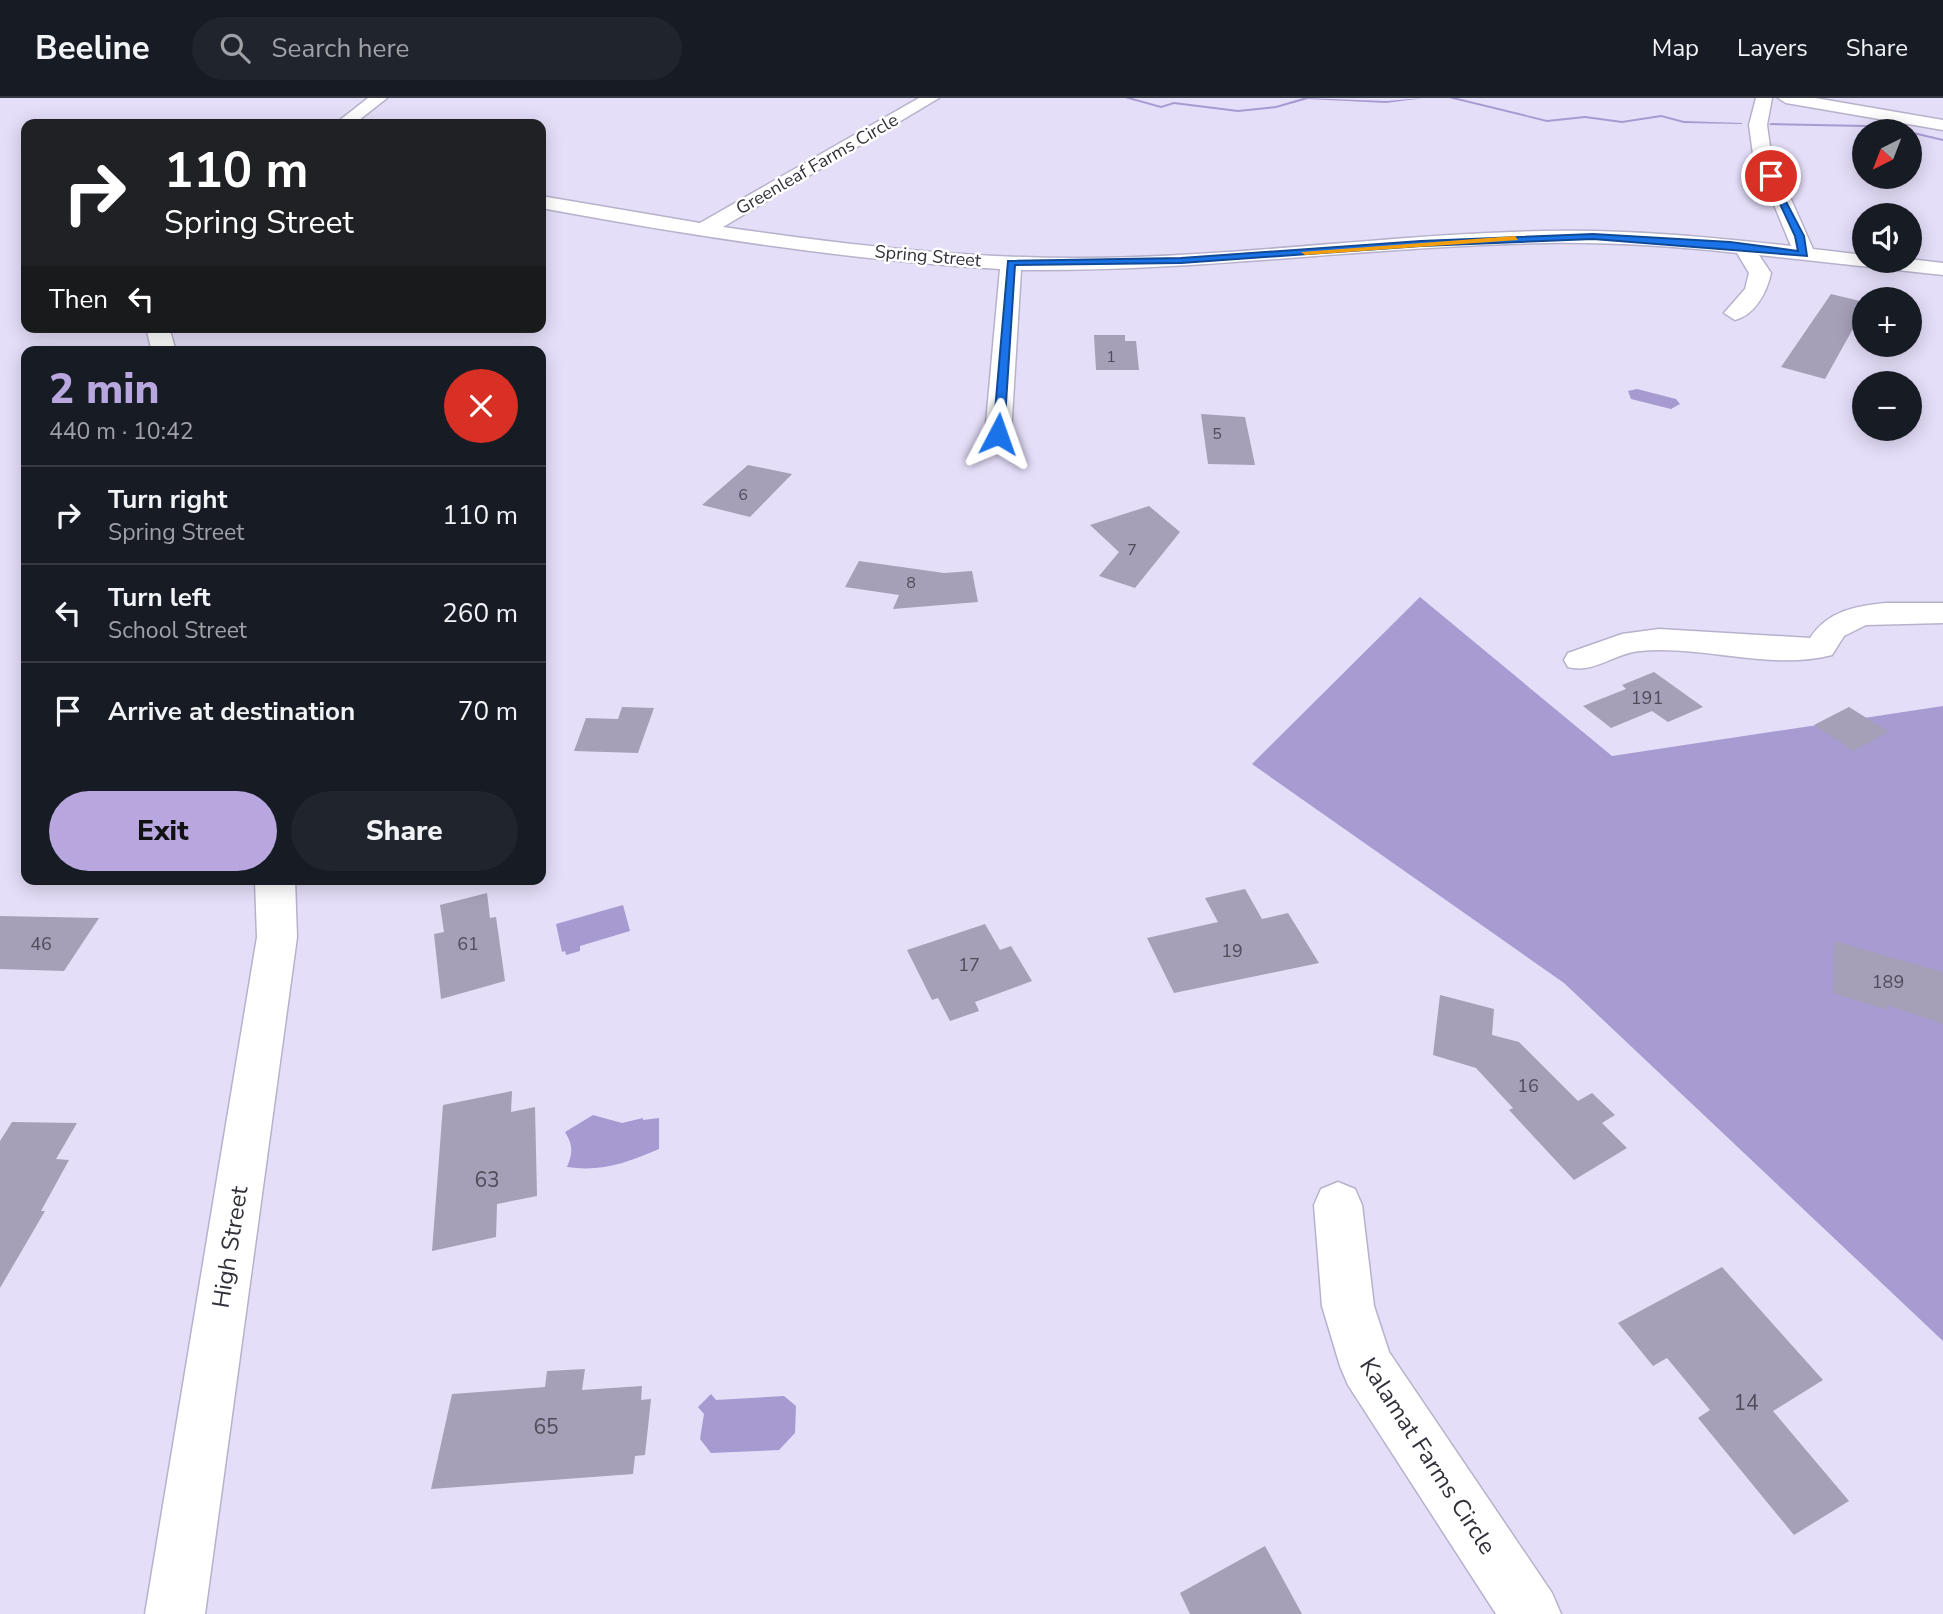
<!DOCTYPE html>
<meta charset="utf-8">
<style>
body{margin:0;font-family:"Nunito Sans",sans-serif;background:#20242c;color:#f1f3f6;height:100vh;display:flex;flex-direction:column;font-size:26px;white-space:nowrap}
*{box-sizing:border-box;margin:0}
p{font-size:23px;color:#9ea1a6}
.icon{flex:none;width:38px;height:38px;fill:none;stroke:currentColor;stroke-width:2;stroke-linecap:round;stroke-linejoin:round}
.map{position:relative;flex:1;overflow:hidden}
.details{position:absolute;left:21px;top:248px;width:525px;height:539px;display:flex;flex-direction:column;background:#171b24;border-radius:14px;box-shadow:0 4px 18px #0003}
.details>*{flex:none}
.guide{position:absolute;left:21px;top:21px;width:525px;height:214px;border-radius:14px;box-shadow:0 4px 18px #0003;background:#202124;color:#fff;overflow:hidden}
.needle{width:46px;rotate:222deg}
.tools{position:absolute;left:1852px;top:21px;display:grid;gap:14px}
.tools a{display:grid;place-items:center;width:70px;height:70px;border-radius:50%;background:#171b24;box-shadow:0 4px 18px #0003;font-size:35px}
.pin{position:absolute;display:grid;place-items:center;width:60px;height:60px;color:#fff;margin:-30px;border:4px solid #fff;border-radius:50%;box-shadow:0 2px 7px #0007}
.me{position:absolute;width:77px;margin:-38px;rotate:4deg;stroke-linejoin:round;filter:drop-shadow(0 0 5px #0008)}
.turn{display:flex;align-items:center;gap:24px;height:147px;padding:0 28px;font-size:32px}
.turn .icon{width:91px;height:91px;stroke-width:2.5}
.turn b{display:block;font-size:49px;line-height:60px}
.then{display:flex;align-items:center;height:66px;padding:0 28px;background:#0003;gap:14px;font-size:26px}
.round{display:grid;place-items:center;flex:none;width:74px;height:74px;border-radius:37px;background:#20242c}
.headline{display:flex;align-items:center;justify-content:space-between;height:119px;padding:0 28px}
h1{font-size:42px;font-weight:800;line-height:52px;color:#b8a6de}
.cta{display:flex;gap:14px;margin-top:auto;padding:14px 28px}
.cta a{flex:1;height:80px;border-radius:42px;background:#b8a6de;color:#111;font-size:28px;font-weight:800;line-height:80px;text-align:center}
.cta a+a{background:#20242c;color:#f1f3f6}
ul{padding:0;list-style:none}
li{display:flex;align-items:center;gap:21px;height:98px;padding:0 28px;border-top:2px solid #363941}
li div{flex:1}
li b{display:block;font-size:26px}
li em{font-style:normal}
header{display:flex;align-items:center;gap:42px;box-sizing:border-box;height:98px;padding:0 35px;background:#171b24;border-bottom:2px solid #363941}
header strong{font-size:33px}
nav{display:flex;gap:38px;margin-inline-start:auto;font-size:24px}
.search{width:490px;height:63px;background:#20242c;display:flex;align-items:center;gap:18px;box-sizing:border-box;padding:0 24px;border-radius:38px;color:#9ea1a6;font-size:26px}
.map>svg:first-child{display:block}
.forest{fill:#a89bd1}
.water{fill:#a79ad0}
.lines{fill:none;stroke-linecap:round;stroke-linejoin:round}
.stream{fill:#a79ad0;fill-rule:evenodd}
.building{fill:#a59fb8}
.minor-casing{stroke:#b7b2cb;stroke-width:3}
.tertiary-casing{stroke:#b7b2cb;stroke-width:3}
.minor{fill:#fff;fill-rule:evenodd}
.tertiary{fill:#fff;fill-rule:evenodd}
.route{fill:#1a73e8;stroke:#114b97;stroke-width:2}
.slow{fill:#f59e0b}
.labels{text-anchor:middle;stroke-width:5;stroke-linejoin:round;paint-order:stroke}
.far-number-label{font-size:16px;fill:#4f4c5a}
.far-street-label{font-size:18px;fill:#32303a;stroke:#fff}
.number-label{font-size:18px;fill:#4f4c5a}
.near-number-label{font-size:21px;fill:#4f4c5a}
.near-street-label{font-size:24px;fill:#32303a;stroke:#fff}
</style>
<header>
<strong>Beeline</strong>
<div class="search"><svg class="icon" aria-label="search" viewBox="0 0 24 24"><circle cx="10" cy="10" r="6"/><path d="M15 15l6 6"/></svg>Search here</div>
<nav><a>Map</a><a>Layers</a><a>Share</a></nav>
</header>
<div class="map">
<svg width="1943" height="1516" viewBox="0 0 1943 1516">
<rect width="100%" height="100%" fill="#e4def9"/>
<!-- forest -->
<path class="forest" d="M1420,499L1612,658L1943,608V1243L1564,885L1252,666Z"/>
<!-- water -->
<path class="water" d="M1637,291L1676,301L1680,306L1671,311L1631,301L1628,293Z
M623,807L630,833L580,848V853L566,857L565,853L562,854L556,826Z
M593,1017L622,1025L643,1020V1022L659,1020V1051C627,1065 601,1074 567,1069C573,1055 573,1047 565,1034Z
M711,1296L716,1302L784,1298L796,1308L795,1335L779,1352L711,1355L700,1341L704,1316L698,1309Z"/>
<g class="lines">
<!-- stream -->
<path class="stream" d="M1125,0H1132L1161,8L1174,4L1238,12L1276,8L1303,0L1386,3L1424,0L1386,5L1308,1L1276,10L1238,14L1174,6L1161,10Z
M1449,0H1457L1547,22L1585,18L1622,23L1661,17L1684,23L1743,25L1741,26L1684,25L1661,19L1622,25L1585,20L1547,24Z
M1771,25L1865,27L1905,32L1943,41V43L1909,35V33L1865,29L1769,27Z"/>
</g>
<!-- building -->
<path class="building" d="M1831,196L1864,204V211L1825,281L1781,269Z
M1094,237H1125V243H1136L1139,272H1096Z
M1201,316L1245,319L1255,367L1208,366Z
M748,367L792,376L750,419L702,407Z
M1149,408L1180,434L1135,490L1099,478L1119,454L1090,427Z
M859,463L944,475L972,473L978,504L893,511L899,497L845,489Z
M1654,574L1703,609L1668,624L1652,613L1611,630L1583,608L1626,591L1622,587Z
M622,609L654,610L638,655L574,653L586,620L618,621Z
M1849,609L1889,634L1853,653L1814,627Z
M1245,791L1262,821L1288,815L1319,865L1174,895L1147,840L1218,824L1205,800Z
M487,795L490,820L496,819L505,883L441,901L434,836L444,834L440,807Z
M0,818L99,820L64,873L0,871Z
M985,826L1000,852L1011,848L1032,883L975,904L979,913L950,923L938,900L932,902L907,852Z
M1834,843L1943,874V926L1887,907V912L1833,895Z
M1440,897L1494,911L1492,937L1519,944L1578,1003L1592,995L1615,1017L1602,1025L1627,1050L1574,1082L1509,1012L1513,1010L1476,970L1433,957Z
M512,993L511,1014L535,1009L537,1098L497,1106L496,1139L432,1153L443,1007Z
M12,1024L77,1025L56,1061L69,1062L41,1113H45L0,1190V1043Z
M1722,1169L1823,1282L1773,1313L1849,1403L1794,1437L1698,1320L1710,1312L1667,1260L1653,1268L1618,1225Z
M585,1271L582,1292L642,1288L641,1302L651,1301L645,1357L635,1358L633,1376L431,1391L452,1296L545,1289L547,1273Z
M1265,1448L1302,1516H1190L1180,1495Z"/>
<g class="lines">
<!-- minor casing -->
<g class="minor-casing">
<path id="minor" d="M919,0H939L723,129C840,146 958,160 1077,160C1233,160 1388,136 1544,133C1627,131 1710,139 1791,148L1753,56L1749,27L1756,0H1772L1767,27L1771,56L1813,151L1864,157V163L1909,161L1943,165V177L1759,157L1771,175C1767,194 1755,217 1735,222L1724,215L1745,191L1749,175L1737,155C1673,148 1610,144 1546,145C1371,148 1197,174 1021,172L1011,336L1007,342H989L985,336L1000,171C845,162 693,138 541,110V98L700,125Z
M1778,0H1815L1943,22V32L1786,5Z
M1886,505H1943V525L1866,527L1844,538L1832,557C1771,573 1703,547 1640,553C1615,555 1594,576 1568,569L1564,562L1568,555L1622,536L1659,531L1810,540C1828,513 1855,508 1886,505Z
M1338,1084L1355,1091L1362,1107L1374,1208L1389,1254L1552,1495L1561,1516H1496L1348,1287L1340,1268L1322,1208L1314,1107L1321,1091Z"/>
</g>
<!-- tertiary casing -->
<g class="tertiary-casing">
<path id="tertiary" d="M368,0H387L354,26H335Z
M146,229H169L176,254H152Z
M255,782H295L297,839L205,1516H145L257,839Z"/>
</g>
<!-- minor -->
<use href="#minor" class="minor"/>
<!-- tertiary -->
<use href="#tertiary" class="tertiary"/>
</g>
<!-- route -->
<path class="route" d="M1771,75L1804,138L1807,158L1593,141L1421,148L1181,165L1015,167L1004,336L998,339L993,336L1008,163L1181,160L1421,143L1593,136L1730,144L1798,153L1795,138L1767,78Z"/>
<!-- slow -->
<path class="slow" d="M1515,138L1518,142L1305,157L1301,154Z"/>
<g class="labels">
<!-- far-number labels -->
<g class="far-number-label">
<text x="1111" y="264">1</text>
<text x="1217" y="341">5</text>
<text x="743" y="402">6</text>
<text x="1132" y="457">7</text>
<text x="911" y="490">8</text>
</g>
<!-- far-street labels -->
<g class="far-street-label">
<text transform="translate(817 66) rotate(-30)" y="6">Greenleaf Farms Circle</text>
<text transform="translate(928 158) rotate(5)" y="6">Spring Street</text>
</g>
<!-- number labels -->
<g class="number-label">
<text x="1647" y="606">191</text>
<text x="41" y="852">46</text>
<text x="468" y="852">61</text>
<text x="1232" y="859">19</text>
<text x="969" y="873">17</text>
<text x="1888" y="890">189</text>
<text x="1528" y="994">16</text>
</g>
<!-- near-number labels -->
<g class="near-number-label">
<text x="487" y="1089">63</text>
<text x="1746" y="1312">14</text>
<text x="546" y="1336">65</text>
</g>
<!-- near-street labels -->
<g class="near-street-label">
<text transform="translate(230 1149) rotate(-81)" y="8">High Street</text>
<text transform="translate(1428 1358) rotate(57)" y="8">Kalamat Farms Circle</text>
</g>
</g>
</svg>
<div class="tools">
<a><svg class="needle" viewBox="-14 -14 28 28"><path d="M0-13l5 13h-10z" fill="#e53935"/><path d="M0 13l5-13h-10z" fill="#9ea1a6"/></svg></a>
<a><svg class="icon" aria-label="sound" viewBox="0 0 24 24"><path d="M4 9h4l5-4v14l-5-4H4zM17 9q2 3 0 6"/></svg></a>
<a>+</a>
<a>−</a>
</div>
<div class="pin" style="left:1771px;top:78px;background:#d93025"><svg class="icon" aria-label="arrive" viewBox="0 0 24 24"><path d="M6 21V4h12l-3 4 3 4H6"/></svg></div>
<svg class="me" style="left:998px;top:336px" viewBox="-20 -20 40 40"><path d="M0-17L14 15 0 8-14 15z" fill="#1a73e8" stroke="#fff" stroke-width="4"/></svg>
<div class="guide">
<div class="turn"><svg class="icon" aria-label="right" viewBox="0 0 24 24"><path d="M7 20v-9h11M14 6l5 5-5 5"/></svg><div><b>110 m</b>Spring Street</div></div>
<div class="then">Then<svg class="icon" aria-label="left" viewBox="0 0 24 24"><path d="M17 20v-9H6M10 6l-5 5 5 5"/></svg></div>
</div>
<section class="details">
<div class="headline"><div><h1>2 min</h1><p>440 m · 10:42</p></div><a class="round" style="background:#d93025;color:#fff"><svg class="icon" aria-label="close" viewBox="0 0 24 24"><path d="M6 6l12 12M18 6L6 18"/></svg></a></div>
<ul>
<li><svg class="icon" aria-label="right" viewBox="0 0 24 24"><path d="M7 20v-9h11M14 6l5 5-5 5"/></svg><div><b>Turn right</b><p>Spring Street</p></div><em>110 m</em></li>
<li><svg class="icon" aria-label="left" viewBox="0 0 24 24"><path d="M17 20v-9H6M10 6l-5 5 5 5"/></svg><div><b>Turn left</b><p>School Street</p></div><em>260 m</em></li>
<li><svg class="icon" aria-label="arrive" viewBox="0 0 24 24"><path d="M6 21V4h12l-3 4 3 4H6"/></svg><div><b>Arrive at destination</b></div><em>70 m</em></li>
</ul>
<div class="cta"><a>Exit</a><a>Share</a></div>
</section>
</div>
